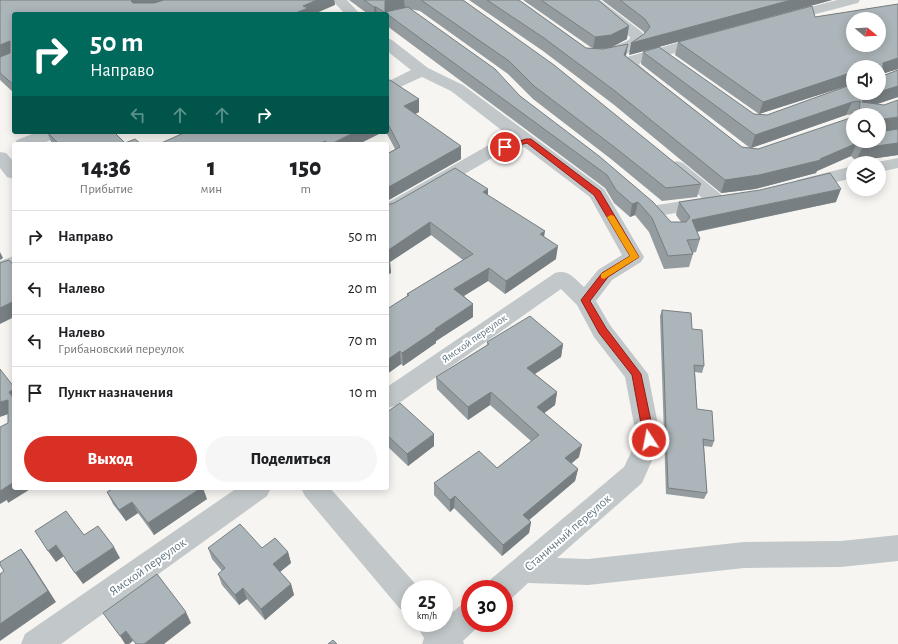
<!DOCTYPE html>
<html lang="ru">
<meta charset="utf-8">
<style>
body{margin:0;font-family:"Alegreya Sans",sans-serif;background:#f6f6f6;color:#202124;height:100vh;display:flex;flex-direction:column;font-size:15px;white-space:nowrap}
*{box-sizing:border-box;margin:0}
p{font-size:13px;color:#757577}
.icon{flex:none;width:22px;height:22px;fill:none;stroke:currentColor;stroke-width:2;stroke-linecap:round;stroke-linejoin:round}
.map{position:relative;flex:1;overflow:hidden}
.details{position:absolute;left:12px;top:142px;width:377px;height:348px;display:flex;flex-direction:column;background:#fff;border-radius:4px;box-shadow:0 2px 10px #0003}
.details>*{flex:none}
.hud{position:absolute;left:12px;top:12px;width:377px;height:122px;border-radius:4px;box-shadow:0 2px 10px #0003;background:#00695c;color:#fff;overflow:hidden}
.needle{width:26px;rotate:108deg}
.tools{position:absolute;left:846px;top:12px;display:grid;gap:8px}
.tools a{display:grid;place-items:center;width:40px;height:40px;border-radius:50%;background:#fff;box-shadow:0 2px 10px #0003;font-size:20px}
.speed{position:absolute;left:401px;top:580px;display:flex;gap:8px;font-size:20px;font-weight:700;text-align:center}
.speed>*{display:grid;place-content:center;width:52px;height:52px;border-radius:50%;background:#fff;box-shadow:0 2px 10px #0003;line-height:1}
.speed small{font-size:10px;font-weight:400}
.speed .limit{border:6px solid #d22;background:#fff;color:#111}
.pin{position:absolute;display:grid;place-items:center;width:34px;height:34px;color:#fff;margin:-17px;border:2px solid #fff;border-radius:50%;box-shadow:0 1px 4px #0007}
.me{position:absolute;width:44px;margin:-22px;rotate:349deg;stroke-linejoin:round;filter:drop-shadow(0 0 3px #0008)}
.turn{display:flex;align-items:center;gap:14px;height:84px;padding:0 12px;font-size:18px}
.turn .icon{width:52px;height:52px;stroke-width:2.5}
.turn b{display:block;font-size:28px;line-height:34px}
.lanes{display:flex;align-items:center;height:38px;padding:0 12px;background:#0003;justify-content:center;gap:20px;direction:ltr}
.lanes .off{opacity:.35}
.eta{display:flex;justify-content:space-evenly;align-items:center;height:68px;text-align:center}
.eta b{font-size:24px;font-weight:800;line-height:28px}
.button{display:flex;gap:8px;margin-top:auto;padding:8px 12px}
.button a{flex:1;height:46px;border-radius:24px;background:#d93025;color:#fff;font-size:16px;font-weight:800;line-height:46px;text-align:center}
.button a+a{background:#f6f6f6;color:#202124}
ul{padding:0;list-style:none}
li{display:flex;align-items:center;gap:12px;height:52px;padding:0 12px;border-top:1px solid #e0e0e0}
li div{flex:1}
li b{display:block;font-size:15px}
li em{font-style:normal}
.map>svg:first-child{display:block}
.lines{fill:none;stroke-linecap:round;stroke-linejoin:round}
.minor{fill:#c2c7c9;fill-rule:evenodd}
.wall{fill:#949c9f;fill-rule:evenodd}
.shaded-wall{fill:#787f82}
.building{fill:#acb5b9;stroke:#787f82;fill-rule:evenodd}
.route{fill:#d93025;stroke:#8d1f18}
.slow{fill:#f59e0b}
.labels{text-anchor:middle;stroke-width:4;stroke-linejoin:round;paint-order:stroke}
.street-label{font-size:11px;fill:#637884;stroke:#fff}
.near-street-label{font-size:13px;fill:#637884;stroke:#fff}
</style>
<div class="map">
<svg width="898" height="644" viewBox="0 0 898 644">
<rect width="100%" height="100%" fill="#f6f5f1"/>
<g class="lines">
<!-- minor -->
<path class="minor" d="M332,0H347L360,14H345Z
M584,0H600L642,32L646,40C638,51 620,58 608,55L605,52C610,45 623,44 630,39V37Z
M837,0H860L858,3L785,22L780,21L778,18L780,15Z
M705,35L710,37L713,40L710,43L640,63L639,65L658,81L656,84C644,87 630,76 623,66L627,57Z
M387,38L392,40L428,68L463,85L604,189L644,257L641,262L612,280L596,301L610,325L648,374L661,440L642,483L557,558L588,559L744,542L841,541L898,535V561L841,567L744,568L588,585L528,583L511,599L504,601V589H487L491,579L624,467L637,440L625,377L594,337L577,305L561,289L395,406L387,408V387L555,273C568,269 574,278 584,287L598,270L622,255L590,197L524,147L499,154L394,215L387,217V203L487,146L513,139L451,91L422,77L387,93V82L411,70L387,51Z
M37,132H61C51,146 29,144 14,144L17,140Z
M0,152L6,153L14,162V179L7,177L0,168Z
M898,158V168L879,172V163H872Z
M677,161L683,163L724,197L727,201L724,205L658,216L651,214L648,210L651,206L702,198L668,167L671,163Z
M853,166V178L804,190L797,188L795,184L797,180Z
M14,256V272L0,277V261Z
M237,488H271L267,496L61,644H21L25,634Z
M301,488H330L420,589H410V613L400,609L305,496Z
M470,602V623H482L463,641L464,644H422L424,638L415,623H444V617L445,618L460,606Z"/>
</g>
<!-- wall -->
<path class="wall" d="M0,0H334L335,5L14,14V93L0,80Z
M349,0H463L701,184L697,197L662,201L611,159L533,99L508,74L420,11L410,9L520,96L671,222H681L676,215L679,202H836L697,232L700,239L696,252L692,253L693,254L689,267L664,269L649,232L635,215L630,217L614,203L605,188L387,26V14H368Z
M469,0H519L586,48H592L523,0H598L627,39L610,48L598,49L626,56L742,147L750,148L641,64L643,52L754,114L767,115L853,93L879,67H853V84L759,114L675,55L678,42L815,17L898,4V69L883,73L885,75L898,70V97L876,104L898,129L884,131H885L898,129V155L856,161L851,156L817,171L816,173L755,189L721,193L613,104L543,51ZM855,114V115H879V141L758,149L751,148L846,115Z
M602,0H832L629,55L645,34L643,31Z
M387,81L419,112L415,114L461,159L387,201V154L395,149L386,132H387Z
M47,132L125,143L141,144H52Z
M488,189V196L544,237L556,259L505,294L488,281L464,296L473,304V317L436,341V343L403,366L401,364L387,374L407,295V294L463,260L431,235L390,262L391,273L387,275V205Z
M662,310L692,329L704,366L702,373L695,372L697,409L714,441L712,447L704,446L707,493L704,499L666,494L660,316Z
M487,342L563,344L561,357L535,374L557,392L555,405L544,413L579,457L571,464L578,469L575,481L529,520L531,522L529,533L502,556L454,508L450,512L434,495V483L497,468L531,441L490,405L468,420L437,389L436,377L487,345Z
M387,412L434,446L408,466L387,446Z
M107,492L207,499L154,535L138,513L126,521L113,504Z
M208,548H262L288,552L291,563L280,572L291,584L294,595L265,620L247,599L239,605L222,585L218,574L222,571L212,559Z"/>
<!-- shaded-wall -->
<path class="shaded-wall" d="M132,0H165L135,13L131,1Z
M317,0H334L335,5L314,14H293L303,6Z
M389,0H404L405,8L385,13V1Z
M791,0H832L629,55L631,43Z
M374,7H376L377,14H375Z
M629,26L627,39L610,48L593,49L595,37Z
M10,41L14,52L0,59V45Z
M628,44L626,56L624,55Z
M898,58V69L879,75L883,63Z
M853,72V84L759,114L763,102Z
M898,86V97L860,110V108L865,97L876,93H879V92Z
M419,99V112L405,119L404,106Z
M852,102L846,115L751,148L755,135Z
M898,117V129L881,132L883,127L884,119Z
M355,132H383L359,144H331Z
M325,141L326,144H319Z
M857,143L851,156L817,171L816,173L755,189L721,193L725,180L820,159Z
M898,143V155L856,161L862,148Z
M461,146V159L387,201V188Z
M488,189V202L483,192Z
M841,189L836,202L689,233L692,220Z
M638,202L635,215L630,217L632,204Z
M430,222L431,235L390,262L391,273L387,275V251Z
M545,231L543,244L540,234Z
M558,246L556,259L505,294L506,281Z
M0,252L3,258L0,260Z
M489,268L488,281L454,302V289Z
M14,301V317L0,324V308Z
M473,304V317L436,341V343L403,366L402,353L435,329Z
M563,344L561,357L525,380L527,368Z
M400,351L401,364L387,374V360Z
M14,389V401L9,392Z
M491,392L490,405L468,420V407Z
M557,392L555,405L535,420L537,407Z
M8,400L14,412L0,417V402Z
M434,434V446L408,466L407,454Z
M582,445L579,457L563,470L565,458Z
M578,469L575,481L522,526L523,515Z
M14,482V488H32L8,503L7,500L0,504V491Z
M201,488H203L207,499L154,535L148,523Z
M455,496L454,508L450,512V500Z
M132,502L138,513L126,521L119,510Z
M531,522L529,533L502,556L503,545Z
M56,545L64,556L56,562L48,551Z
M114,547L120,558L83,584L75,573Z
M21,549L29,560L56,602L0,641V624Z
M288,552L291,563L276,575L273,564Z
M291,584L294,595L265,620L261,609Z
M243,588L247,599L239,605L235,595Z
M186,612L191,623L164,644H144Z
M126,631L133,641L129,644H125L120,636Z"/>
<!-- building -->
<path class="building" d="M0,0H132L131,1L133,3H154L164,0H317L303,6L308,8L293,14H14V85L0,73V57L10,53V41L0,45Z
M364,0H389L385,1V12L408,7L495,69L520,96L599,156L653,202L671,222H686L690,217L679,202L760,190L830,173L841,189L692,220L700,239L687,240L693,254L668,256L652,218L638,202L632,204L616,190L607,175L387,14L376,7H374Z
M421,0H463L554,65L701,184L666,188L613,146L534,86L509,61Z
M487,0H519L586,48L603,49L628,44L624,55L742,147L758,149L853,117V141H879V130L885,131L898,129V143L862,148L857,143L820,159L821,160L759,175L725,180L615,91L544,38Z
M541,0H598L629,26L611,35L595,37Z
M620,0H791L631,43L644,34L650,27L645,19Z
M898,4V58L883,63V73L885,75L898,70V86L879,92V67H853V72L763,102L678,42L812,6L815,17ZM853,19H879V45H853Z
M659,47L754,114L767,115L853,84V93H876L865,97L862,102L884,105L898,100V117L884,119L883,127H879V115H857H859L860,101L852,102L755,135L643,52Z
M390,80L419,99L404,106L461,146L387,188V154L400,147L387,122V81Z
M47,132H114L125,143L135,139L141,144H59Z
M186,132H190L191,133L193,132H355L331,144H329L325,141L319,144H159Z
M455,168L488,189L483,192L545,231L540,234L558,246L506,281L489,268L454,289L473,304L435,329L436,330L402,353L400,351L387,360V309L409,295L407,294L473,254L430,222L387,251V205L394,203Z
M387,257L390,259L387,261Z
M9,260L14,266V301L0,308V263Z
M662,310L691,313L692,329L702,330L704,366L694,365L697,409L712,411L714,441L703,439L707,493L668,488Z
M530,316L563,344L527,368L557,392L537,407L582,445L565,458L578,469L523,515L531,522L503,545L455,496L450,500L434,483L479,451L497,468L539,435L491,392L468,407L436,377L489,344L487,342Z
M0,369L14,387V389L9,392L14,399V482L0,491V427L8,423V400L0,402Z
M400,403L434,434L407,454L387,435V412Z
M114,488H201L148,523L132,502L119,510L107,492Z
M66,511L84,535L98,526L114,547L75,573L56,545L48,551L35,531Z
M240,524L262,548L275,538L288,552L273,564L291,584L261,609L243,588L235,595L218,574L225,568L208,548Z
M21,549L48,591L0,624V574L4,571L0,565V562Z
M157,574L186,612L144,644H136L126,631L120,636L103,613Z
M333,640L337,644H328Z"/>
<!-- route -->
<path class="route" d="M526,139H531L600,191L639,257L608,277L590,301L606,328L641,374L655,440L653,443H646L644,440L632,375L599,333L581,300L602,273L630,256L594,195L527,143L505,149L501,147Z"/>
<!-- slow -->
<path class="slow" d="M611,215L614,216L639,257L604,279L601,278V274L630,256L607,217Z"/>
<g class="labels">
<!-- street labels -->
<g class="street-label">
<text transform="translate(474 338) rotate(-35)" y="4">Ямской переулок</text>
</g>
<!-- near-street labels -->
<g class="near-street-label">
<text transform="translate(567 532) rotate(-41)" y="5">Станичный переулок</text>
<text transform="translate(147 566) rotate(-35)" y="5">Ямской переулок</text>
</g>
</g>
</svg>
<div class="tools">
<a><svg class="needle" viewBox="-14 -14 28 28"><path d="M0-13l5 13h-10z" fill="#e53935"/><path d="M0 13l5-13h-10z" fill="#757577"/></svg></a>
<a><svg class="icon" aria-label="sound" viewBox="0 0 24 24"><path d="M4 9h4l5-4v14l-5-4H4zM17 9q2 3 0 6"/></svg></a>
<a><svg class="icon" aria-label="search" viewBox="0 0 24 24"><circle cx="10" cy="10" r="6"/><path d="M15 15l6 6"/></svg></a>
<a><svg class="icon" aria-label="layers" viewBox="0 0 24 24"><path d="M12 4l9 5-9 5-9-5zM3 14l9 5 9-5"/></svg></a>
</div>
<div class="speed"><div>25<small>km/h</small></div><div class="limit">30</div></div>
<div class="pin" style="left:505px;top:147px;background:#d93025"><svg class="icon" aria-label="arrive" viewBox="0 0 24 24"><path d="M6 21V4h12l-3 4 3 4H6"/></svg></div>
<svg class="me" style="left:649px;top:440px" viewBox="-20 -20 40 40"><circle r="17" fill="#d93025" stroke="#fff" stroke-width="3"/><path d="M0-11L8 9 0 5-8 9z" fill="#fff"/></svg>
<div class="hud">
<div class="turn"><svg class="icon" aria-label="right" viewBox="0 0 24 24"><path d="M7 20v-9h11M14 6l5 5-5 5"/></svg><div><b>50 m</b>Направо</div></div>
<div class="lanes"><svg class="icon off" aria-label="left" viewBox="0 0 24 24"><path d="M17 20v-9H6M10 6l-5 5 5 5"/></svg><svg class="icon off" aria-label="ahead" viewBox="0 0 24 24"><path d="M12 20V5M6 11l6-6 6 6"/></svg><svg class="icon off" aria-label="ahead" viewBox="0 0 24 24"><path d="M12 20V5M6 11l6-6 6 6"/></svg><svg class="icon" aria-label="right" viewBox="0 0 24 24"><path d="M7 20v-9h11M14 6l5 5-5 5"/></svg></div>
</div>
<section class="details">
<div class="eta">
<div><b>14:36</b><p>Прибытие</p></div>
<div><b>1</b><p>мин</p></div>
<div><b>150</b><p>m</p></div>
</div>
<ul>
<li><svg class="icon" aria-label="right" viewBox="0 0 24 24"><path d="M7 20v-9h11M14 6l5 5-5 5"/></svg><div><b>Направо</b></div><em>50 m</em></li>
<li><svg class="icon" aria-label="left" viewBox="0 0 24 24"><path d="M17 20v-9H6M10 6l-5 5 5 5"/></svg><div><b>Налево</b></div><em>20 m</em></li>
<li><svg class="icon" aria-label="left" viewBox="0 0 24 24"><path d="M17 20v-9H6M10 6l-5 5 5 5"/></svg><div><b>Налево</b><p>Грибановский переулок</p></div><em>70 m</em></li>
<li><svg class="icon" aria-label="arrive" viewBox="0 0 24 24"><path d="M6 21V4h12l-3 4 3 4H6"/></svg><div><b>Пункт назначения</b></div><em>10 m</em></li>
</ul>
<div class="button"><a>Выход</a><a>Поделиться</a></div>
</section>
</div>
